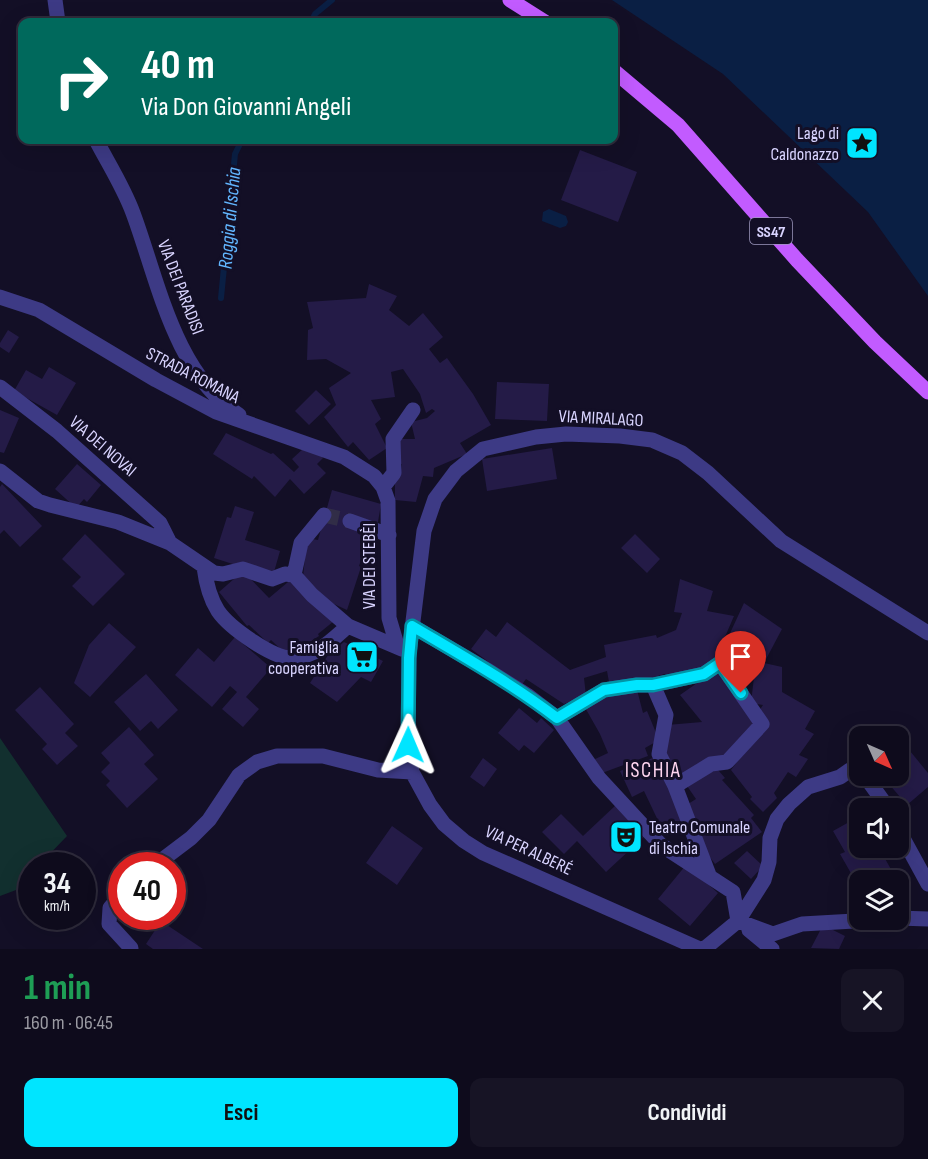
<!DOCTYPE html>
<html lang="it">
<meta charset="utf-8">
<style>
body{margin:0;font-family:"Sofia Sans Condensed",sans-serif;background:#171425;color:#f1f3f6;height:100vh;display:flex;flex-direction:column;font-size:22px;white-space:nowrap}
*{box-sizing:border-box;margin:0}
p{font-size:20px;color:#9b9ba3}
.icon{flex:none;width:33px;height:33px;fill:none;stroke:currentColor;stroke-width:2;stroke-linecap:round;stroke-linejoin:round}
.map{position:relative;height:949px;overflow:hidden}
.panel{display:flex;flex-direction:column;background:#0e0b1c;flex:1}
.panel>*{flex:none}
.banner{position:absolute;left:18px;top:18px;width:600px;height:126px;border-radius:12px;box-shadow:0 6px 24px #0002,0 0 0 2px #2e2b3b;background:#00695c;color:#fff;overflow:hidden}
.needle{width:39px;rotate:135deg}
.tools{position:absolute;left:849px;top:726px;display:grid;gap:12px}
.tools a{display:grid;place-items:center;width:60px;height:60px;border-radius:12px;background:#0e0b1c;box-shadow:0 6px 24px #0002,0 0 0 2px #2e2b3b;font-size:30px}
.speed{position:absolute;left:18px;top:852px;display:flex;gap:12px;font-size:30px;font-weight:700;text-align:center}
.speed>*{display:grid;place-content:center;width:78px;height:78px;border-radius:50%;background:#0e0b1c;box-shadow:0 6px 24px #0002,0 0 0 2px #2e2b3b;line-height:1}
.speed small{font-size:15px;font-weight:400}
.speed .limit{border:9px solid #d22;background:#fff;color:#111}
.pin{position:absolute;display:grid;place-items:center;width:51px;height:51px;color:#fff;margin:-62px -26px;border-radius:50% 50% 50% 0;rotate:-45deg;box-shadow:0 0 6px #0007}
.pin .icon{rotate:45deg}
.me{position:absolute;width:66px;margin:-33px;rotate:1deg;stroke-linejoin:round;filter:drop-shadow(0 0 4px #0008)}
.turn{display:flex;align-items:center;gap:21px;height:126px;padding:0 24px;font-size:27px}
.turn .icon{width:78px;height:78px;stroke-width:2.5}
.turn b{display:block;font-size:42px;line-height:51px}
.round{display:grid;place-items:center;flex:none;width:63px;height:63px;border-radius:12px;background:#171425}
.headline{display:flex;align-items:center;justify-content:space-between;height:102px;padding:0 24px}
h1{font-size:36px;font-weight:700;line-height:45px;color:#1e9e55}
.button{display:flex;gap:12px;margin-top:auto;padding:12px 24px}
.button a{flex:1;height:69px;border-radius:12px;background:#00e5ff;color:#111;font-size:24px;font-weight:700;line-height:69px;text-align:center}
.button a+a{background:#171425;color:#f1f3f6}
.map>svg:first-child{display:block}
.green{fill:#12302f}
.water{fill:#0a1f44}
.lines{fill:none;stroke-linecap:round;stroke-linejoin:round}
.stream{stroke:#0a1f44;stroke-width:6}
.building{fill:#241b47}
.minor-tunnel{stroke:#312d47;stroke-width:15;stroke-dasharray:15 8;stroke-linecap:butt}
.minor{stroke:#3d3a85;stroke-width:15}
.major{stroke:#c25bff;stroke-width:15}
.route-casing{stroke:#0095a6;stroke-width:15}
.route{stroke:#00e5ff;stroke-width:10}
.labels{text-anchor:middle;stroke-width:6;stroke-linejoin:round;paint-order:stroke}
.shield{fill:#130f26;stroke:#9e99be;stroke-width:1.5}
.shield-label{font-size:16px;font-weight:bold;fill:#d9d4ff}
.poi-label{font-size:18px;fill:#d9d4ff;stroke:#130f26;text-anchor:end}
.street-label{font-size:18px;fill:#d9d4ff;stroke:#130f26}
.water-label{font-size:20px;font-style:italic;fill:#62b6ff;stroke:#130f26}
.quarter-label{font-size:21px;letter-spacing:1.5px;fill:#ffd6f0;stroke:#130f26}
</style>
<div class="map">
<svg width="928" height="949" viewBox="0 0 928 949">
<rect width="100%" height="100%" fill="#130f26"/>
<!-- green -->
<path class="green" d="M0,738L67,836L39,865L32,866L31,874L16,890L0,896Z"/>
<!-- water -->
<path class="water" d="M612,0H928V296L868,212L723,74Z
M549,209L566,216L568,222L566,226L560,228L542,221L543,212Z"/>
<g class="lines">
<!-- stream -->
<path class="stream" d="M311,22L315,14L332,0
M221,298L235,154L242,140"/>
</g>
<!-- building -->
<path class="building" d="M580,150L637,172L618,222L561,200Z
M369,284L397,296L389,310L409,326L423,313L443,337L429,349L440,363L447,358L473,394L491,425L460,443L467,454L434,468L433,477L423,476L416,502L395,500V479L400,478L402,464L395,463V439H415L411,422L427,418L435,411L432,409L426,413L420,394L403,369L391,372L395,397L371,400L381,419L375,424L387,448L369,460L353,442L348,447L324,417L336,405L329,388L351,373L326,359L307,360L308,330L313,328L307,302L366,298Z
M8,330L19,337L9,353L0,347V343Z
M49,367L76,383L57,415L14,391L26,370L42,379Z
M497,382L549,384L547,421L495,419Z
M316,390L331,404L309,425L295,411Z
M0,410L19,418L4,453L0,452Z
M226,433L271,454L273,453L294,472L299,467L292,459L305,447L315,449L323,458L317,464L326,473L304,494L290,479L275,497L254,476L252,479L213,454Z
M552,448L557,479L487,491L482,459Z
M77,464L101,485L87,502L84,499L76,508L55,489Z
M2,484L42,526L20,547L4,530L0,534V487Z
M332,490L381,504L377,528L371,531L359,566L361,567L347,610L312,594L303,577L307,538L318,540Z
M235,506L254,512L245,540L280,551L274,572L264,574L214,558L227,517L231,518Z
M85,534L125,574L93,606L72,586L81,577L62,559Z
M635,534L660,559L647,573L621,548Z
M243,571L269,598L294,577L334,621L318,634L319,636L288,656L271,640L268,643L249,625L247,626L219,592Z
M680,579L713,591L707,611L734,616L712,667L698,673L664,674L640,682H609L607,671L584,678L586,696L564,704L526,679L521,686L471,649L486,629L496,637L507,622L570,670L606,657L604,645L656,635L657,638L676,630L682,613L674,612Z
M744,603L782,629L764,663L782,667V692L815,711L805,729L814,734L799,755L808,759L796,777L788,772L774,793L777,798L763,812L750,799L752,797L731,770L766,723L757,714L763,705L751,703L754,677L736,669L719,657Z
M109,623L136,647L90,697L74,683L89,645Z
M235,637L271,668L246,697L259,709L243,727L222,709L237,692L230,686L212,707L175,675L198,648L214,662Z
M344,642L383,661L371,682L361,677L337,702L310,683L328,655Z
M720,667L759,724L733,751L690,773L670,776L665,746L667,725L702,722L680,695Z
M146,674L178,710L158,729L151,721L140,731L114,702Z
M636,686L643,713L647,711L659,740L645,748L648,756L602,773L593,760L608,753L600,734L583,704Z
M40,687L74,724L65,733L78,746L57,765L42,749L47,744L15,710Z
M519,708L537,723L541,718L554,730L534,753L524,745L519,751L498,733Z
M129,727L154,755L144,764L158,779L127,808L106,785L110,781L101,772L110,763L101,753Z
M910,751L928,773V787L907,805L882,776H898V760Z
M655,757L686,821L663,831L644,791L632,797L620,771Z
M483,758L497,769L484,787L470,777Z
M713,764L725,778L722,780L754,815L751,818L762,832L715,864L700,844L688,804L696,799L685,783Z
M617,804L646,835L606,872L577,841L564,854L542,832L561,814L583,836Z
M860,816V848H879L897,880H860V889L840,854L845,852L833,831Z
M392,826L423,848L397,885L366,863Z
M747,851L763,866L751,879L734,863Z
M686,865L718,893L690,926L658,899Z
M161,921L203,949H153L146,944Z
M823,925L845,936L839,949L811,948Z"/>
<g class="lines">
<!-- minor-tunnel -->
<path class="minor-tunnel" d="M324,515L350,521"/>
<!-- minor -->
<path class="minor" d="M55,0L58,22
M96,140C108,163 124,188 133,213C158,280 174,373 239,415
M0,297L39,310L156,380L216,412L344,457L374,476L383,487L388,501L389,618L397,645
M0,387L57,431L160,523L170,543
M0,471L38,501L50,505L118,522L170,543L214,573L223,574L243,569L272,579L285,574L294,575L312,595L348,626L402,649
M383,487L394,473L393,439L413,410
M350,521L389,535
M204,567C206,583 209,597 218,611C229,627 274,660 294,658C318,655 331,641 348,626
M294,575L301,543L324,515
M412,626L489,671L527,695L557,718L599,778L661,845L733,892L738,921L704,949
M653,685L666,715L659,754L675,786L709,875
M557,718L604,690L637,685H653L704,674L720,663L762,724L727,762L711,764L675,786
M865,776L888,808
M898,829L928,884
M154,866L191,838L209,820L239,775L257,762L277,756H323L378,770L412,772
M122,894L110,908L109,924L131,948
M898,918L928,919
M738,921L764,880L769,862L770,838L777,819L789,804L808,787L840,777L850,770L860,771
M738,921L773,934L802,924L872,920
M749,930L772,949
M700,949L483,853L464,841L444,824L430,805L412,772L408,745L409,654L424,531L435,499L456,471L483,449L536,437L566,434L620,436L652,440L682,453L708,473L781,541L928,633"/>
<!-- major -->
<path class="major" d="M510,0L545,22
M614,71L678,125L797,260L875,342L928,392"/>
</g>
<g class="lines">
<!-- route casing -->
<g class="route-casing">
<path id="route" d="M408,745L409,658L412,626C461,655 511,683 557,718L604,690L637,685H653L704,674L720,663L741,693"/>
</g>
<!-- route -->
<use href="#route" class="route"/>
</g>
<!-- icons -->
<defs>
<g id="sight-square" transform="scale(1.725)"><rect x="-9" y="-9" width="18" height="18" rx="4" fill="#00e5ff" stroke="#130f26"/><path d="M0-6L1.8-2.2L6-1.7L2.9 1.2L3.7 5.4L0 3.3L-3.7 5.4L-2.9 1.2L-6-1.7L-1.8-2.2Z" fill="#111"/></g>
<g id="supermarket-square" transform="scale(1.725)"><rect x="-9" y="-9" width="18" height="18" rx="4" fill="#00e5ff" stroke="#130f26"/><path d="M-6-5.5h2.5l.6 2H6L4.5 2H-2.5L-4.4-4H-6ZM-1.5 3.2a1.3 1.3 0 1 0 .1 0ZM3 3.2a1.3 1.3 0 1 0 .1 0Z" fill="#111"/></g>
<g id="theatre-square" transform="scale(1.725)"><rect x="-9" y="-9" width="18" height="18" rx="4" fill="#00e5ff" stroke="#130f26"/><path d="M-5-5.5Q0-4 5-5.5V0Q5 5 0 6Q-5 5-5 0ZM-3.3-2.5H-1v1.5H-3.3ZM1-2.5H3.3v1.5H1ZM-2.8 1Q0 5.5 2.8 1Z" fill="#111"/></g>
</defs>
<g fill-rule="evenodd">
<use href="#sight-square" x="862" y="143"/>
<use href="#supermarket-square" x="362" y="657"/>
<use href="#theatre-square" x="626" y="837"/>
</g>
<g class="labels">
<!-- shield labels -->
<rect class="shield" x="750" y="218" width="42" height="26" rx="4.5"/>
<g class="shield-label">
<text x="771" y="237">SS47</text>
</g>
<!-- poi labels -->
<g class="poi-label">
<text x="839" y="139">Lago di<tspan x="839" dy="21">Caldonazzo</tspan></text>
<text x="339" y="653">Famiglia<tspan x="339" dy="21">cooperativa</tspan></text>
<text x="649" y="833" text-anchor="start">Teatro Comunale<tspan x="649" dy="21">di Ischia</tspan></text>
</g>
<!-- street labels -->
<g class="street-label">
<text transform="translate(181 287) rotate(69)" y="6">VIA DEI PARADISI</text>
<text transform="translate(193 375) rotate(27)" y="6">STRADA ROMANA</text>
<text transform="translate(601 418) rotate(3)" y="6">VIA MIRALAGO</text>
<text transform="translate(103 446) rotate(41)" y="6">VIA DEI NOVAI</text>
<text transform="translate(369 566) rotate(-90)" y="6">VIA DEI STEBÈI</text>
<text transform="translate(529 850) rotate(25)" y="6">VIA PER ALBERÉ</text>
</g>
<!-- water labels -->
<g class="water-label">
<text transform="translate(229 218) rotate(-85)" y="7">Roggia di Ischia</text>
</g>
<!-- quarter labels -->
<g class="quarter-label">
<text x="653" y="777">ISCHIA</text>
</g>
</g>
</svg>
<div class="tools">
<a><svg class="needle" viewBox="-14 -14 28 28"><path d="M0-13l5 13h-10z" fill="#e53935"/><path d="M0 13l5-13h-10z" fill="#9b9ba3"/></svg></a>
<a><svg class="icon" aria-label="sound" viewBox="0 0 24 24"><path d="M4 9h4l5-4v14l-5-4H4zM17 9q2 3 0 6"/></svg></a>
<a><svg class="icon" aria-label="layers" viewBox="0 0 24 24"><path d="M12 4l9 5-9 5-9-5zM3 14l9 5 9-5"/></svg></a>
</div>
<div class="speed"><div>34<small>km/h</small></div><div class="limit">40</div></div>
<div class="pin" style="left:741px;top:693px;background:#d93025"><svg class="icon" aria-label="arrive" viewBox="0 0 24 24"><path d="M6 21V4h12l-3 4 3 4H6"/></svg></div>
<svg class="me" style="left:408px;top:745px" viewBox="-20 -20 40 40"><path d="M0-17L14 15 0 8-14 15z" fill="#00e5ff" stroke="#fff" stroke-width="4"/></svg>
<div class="banner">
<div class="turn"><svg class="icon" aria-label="right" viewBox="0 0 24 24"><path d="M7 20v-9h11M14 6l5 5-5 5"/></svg><div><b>40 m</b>Via Don Giovanni Angeli</div></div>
</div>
</div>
<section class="panel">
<div class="headline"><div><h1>1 min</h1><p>160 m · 06:45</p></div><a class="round"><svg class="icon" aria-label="close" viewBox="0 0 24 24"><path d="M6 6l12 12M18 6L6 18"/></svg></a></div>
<div class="button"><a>Esci</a><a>Condividi</a></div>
</section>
